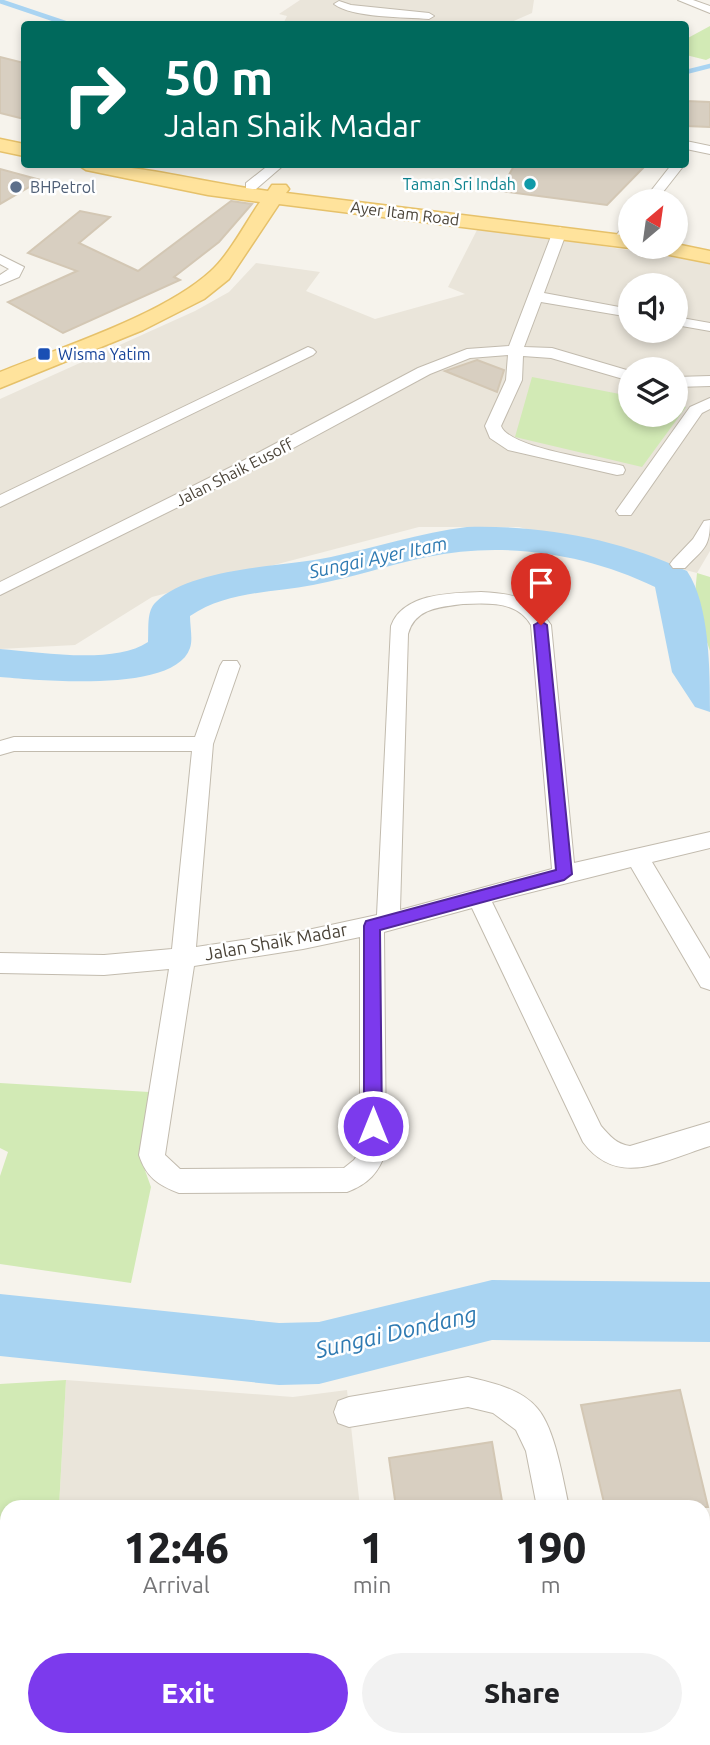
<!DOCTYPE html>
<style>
body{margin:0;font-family:Ubuntu,sans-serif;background:#f2f2f2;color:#202124;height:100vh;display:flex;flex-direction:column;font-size:26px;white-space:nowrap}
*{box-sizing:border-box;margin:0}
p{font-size:23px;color:#757577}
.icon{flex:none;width:38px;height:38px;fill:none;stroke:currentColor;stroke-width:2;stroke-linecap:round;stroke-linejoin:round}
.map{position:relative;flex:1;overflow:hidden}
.drawer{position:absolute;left:0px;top:1500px;width:710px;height:247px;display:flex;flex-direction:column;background:#fff;border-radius:21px 21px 0 0;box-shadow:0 4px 10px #0003}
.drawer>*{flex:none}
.banner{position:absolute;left:21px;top:21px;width:668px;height:147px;border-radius:7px;box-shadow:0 4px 10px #0003;background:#00695c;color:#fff;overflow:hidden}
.needle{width:46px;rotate:29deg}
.tools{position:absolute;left:618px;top:189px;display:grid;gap:14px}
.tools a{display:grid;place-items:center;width:70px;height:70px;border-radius:50%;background:#fff;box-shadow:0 4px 10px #0003;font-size:35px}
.pin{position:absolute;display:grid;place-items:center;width:60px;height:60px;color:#fff;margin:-72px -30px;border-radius:50% 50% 50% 0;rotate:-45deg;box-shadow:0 0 7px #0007}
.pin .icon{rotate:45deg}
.me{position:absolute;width:77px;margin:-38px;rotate:0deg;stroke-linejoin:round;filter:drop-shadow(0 0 5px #0008)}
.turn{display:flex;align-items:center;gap:24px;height:147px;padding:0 28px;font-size:32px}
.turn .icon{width:91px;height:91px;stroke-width:2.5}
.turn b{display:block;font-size:49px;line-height:60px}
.eta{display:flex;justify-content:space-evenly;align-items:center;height:119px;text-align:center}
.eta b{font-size:42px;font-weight:800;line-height:49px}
.action{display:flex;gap:14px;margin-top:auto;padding:14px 28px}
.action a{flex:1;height:80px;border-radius:42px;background:#7c3aed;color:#fff;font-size:28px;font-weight:800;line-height:80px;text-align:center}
.action a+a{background:#f2f2f2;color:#202124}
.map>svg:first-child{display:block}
.residential{fill:#eae5da;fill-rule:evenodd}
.green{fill:#d2eab5}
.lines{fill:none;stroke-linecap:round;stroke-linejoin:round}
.stream{stroke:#a9d4f2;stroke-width:4.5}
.river{fill:#a9d4f2;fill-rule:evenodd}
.building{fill:#d8cfc1;stroke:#d3c7b4;stroke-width:2}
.minor-casing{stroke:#c2bbae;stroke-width:2}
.primary-casing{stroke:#e6c16a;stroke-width:3}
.minor{fill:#fff;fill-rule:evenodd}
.primary{fill:#ffe39c;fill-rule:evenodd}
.route{fill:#7c3aed;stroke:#51269a;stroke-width:2}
.culture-dot{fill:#0f9aa8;stroke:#fff;stroke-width:2.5}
.service-dot{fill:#5c6f8a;stroke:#fff;stroke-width:2.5}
.transit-dot{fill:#1a4fb4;stroke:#fff;stroke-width:2.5}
.labels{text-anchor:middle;stroke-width:5;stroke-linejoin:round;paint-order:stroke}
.far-culture-label{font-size:16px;fill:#0d838f;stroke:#fff;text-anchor:end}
.far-service-label{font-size:16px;fill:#4e5e75;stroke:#fff;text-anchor:start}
.far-street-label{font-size:16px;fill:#4b4439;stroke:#fff}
.far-transit-label{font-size:16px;fill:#164399;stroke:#fff;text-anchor:start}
.street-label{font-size:18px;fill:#4b4439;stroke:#fff}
.water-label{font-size:19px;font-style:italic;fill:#2e7ab2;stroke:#fff}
.near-water-label{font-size:23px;font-style:italic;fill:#2e7ab2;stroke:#fff}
</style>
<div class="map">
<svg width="710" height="1745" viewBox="0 0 710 1745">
<rect width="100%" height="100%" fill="#f6f3ec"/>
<!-- residential -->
<path class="residential" d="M300,0H534L532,13L507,24H283L287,16L279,14Z
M477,230L532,235L710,263V551L697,573L519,527H419L152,597L75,645L0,649V399L195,311L229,292L256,263L320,272L306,291L375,319L465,294L448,287ZM630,285H676V331H630ZM630,369H676V415H630Z
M66,1380L293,1397L347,1390L360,1507H59Z
M46,1740H387V1745H46Z"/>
<!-- green -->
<path class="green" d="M710,26V58L706,60L686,55V39Z
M532,377L630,396V415H676V405L686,407L642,467L515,437Z
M697,573L710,577V651L694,604Z
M0,1083L149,1092L141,1143L142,1162L151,1187L131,1283L0,1264V1176L8,1152L0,1148Z
M66,1380L59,1507H7V1740H46V1745H0V1384Z"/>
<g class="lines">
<!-- stream -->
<path class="stream" d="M0,1L68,24
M686,72L710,66"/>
<!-- river -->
<path class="river" d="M467,527C542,525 619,539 687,571C710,605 710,672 710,712L695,707L672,672L655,587C585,553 502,541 427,557C388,565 351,578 313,585C271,593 227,591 190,616C190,626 193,640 190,648C175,694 37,680 0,677V649C40,652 114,665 148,642C149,629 146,611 156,602C192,567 283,567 331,557C377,547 420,533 467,527Z
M492,1280L710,1282V1342L492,1340L319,1384L279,1385L0,1356V1294L279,1323L319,1322Z"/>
</g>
<!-- building -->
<path class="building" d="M0,57L24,63V119L0,113Z
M686,101L710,102V127L686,126Z
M515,164H647L607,205L500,191Z
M0,169L41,180L0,204Z
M231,201L252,204L219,242L174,277L180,280L63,333L8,302L77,271L28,253L80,211L110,217L79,243L138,271Z
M477,360L504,370L497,392L445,371Z
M680,1390L708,1507H605L581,1405Z
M492,1442L503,1507H396L389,1458Z"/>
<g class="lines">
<!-- minor casing -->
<g class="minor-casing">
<path id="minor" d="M678,0H693L710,6V13Z
M339,1L351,5L429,13L434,16L429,19C405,17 352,18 334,4Z
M686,141L710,146V154L686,149Z
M270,164H285L256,189H246V183Z
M672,164H685L656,201H643Z
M630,222V236L625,243H615L613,240L625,223Z
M560,227L567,231L544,293L630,309V317L541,302L524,347L552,348L630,371V381L551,358L523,356L522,380L501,426C509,448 599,460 623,466L625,470L623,474L617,475L508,450L490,438L485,426L506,380L508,355L470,358L430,374L247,473L0,595V582L235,465L418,368L467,349L509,346L553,231Z
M0,255L24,267L19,277L0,285V275L9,269L0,264Z
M676,317L710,323V331L676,325Z
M308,347L313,349L316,352L313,355L0,507V495Z
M710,376V386L676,387V377Z
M710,398V409L702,413L631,515H619L616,511L690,407Z
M710,520C710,548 704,548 685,568H673L670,564L673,560L693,539L704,521Z
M481,592C514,594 532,596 551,625L574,863L710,832V848L652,862L710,959V990L701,987L631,867L492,902L601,1126C610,1136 616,1144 630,1146L710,1122V1146C664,1160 618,1189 583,1142L472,908L384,932L386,1151C379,1173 368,1184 347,1192L179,1193C158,1185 146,1177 139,1155L169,969L104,975L0,973V953L104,955L172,949L192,751H14L0,755V741L14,737H195L220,666L223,661H237L240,666L213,744L196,947L303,931L377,915L391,626C403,593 451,593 481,592ZM463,604C489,603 517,601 531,625L552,869L400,910L408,634C415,608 440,607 463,604ZM360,937V1151L354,1160L344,1168L180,1169L165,1155L194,966L303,949Z
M468,1377C492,1383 520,1388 537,1408C555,1428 563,1480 569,1507H537L526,1451L516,1430L493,1413L468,1407L349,1427L338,1423L334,1412L338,1401L349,1397Z
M583,1740H618L620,1745H584Z"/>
</g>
<!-- primary casing -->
<g class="primary-casing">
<path id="primary" d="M0,139L24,144V156L0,151Z
M77,164C141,164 204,183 268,191L272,185H286L289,189L286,193L630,236V247H636L630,248L279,204L229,279L204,299L143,330L0,388V372C62,347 163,315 211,271C229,255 246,222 260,202L208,195L86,170Z
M676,244L710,251V263L649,251L645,247H676Z"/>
</g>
<!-- minor -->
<use href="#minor" class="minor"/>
<!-- primary -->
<use href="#primary" class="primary"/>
</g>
<!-- route -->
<path class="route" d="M541,621L547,625L572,874L564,880L380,930L382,1126L380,1131L373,1134L367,1131L364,1126V926L366,921L556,870L534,625Z"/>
<!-- markers -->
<circle class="culture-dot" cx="530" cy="184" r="7"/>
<circle class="service-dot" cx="16" cy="187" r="7"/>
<rect class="transit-dot" x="37" y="347" width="14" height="14" rx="3.5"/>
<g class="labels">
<!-- far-culture labels -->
<g class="far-culture-label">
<text x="516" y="190">Taman Sri Indah</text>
</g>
<!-- far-service labels -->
<g class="far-service-label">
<text x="30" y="193">BHPetrol</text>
</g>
<!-- far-street labels -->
<g class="far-street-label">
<text transform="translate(405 213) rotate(7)" y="6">Ayer Itam Road</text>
<text transform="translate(234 472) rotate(-27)" y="6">Jalan Shaik Eusoff</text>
</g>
<!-- far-transit labels -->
<g class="far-transit-label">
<text x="58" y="360">Wisma Yatim</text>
</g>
<!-- street labels -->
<g class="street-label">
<text transform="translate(276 942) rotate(-10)" y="6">Jalan Shaik Madar</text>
</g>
<!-- water labels -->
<g class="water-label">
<text transform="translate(378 557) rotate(-12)" y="7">Sungai Ayer Itam</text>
</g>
<!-- near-water labels -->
<g class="near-water-label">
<text transform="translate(396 1332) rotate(-13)" y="8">Sungai Dondang</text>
</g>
</g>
</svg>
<div class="tools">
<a><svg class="needle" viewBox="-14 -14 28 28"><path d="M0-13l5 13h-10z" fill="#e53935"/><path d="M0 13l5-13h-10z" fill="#757577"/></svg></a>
<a><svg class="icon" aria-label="sound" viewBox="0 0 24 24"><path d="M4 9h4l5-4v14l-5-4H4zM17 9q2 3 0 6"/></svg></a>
<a><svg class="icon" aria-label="layers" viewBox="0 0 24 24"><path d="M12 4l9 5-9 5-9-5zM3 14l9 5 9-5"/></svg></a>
</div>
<div class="pin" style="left:541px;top:625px;background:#d93025"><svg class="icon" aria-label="arrive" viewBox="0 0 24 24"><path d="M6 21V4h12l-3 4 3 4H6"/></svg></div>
<svg class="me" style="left:373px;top:1126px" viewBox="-20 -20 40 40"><circle r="17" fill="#7c3aed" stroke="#fff" stroke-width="3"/><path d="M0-11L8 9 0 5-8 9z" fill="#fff"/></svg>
<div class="banner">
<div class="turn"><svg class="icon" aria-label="right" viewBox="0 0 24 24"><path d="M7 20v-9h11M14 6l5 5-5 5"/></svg><div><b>50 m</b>Jalan Shaik Madar</div></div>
</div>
<section class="drawer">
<div class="eta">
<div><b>12:46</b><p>Arrival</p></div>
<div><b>1</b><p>min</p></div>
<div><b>190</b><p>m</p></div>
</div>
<div class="action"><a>Exit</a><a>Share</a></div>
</section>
</div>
